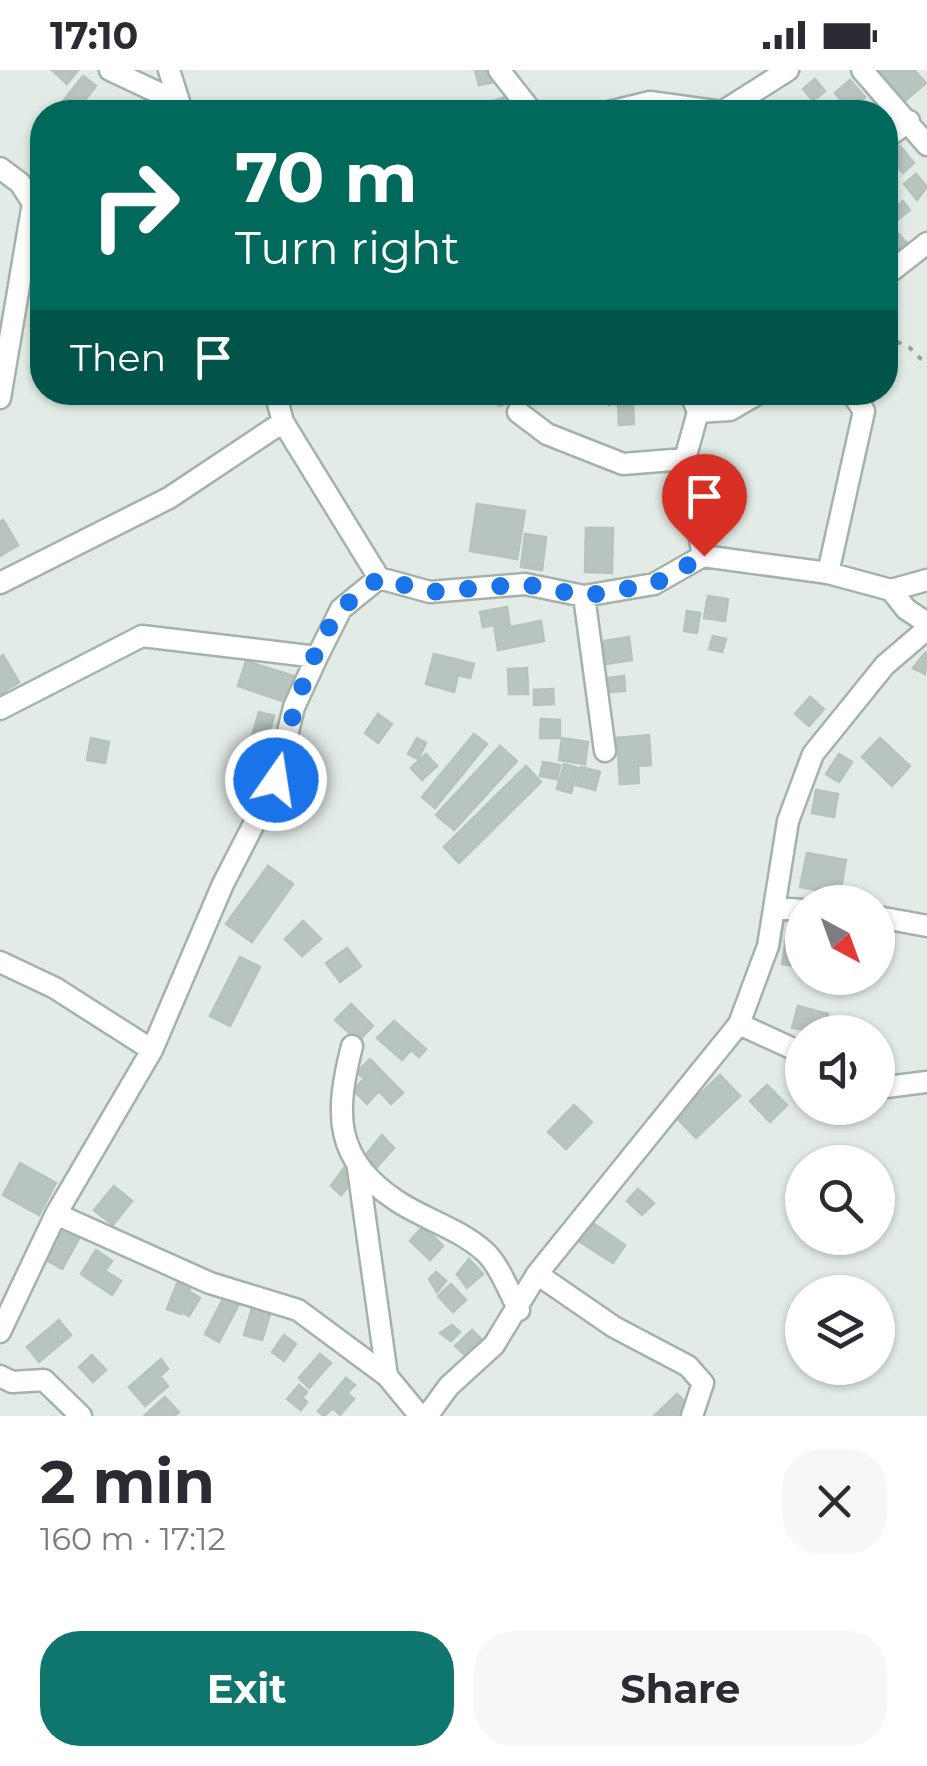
<!DOCTYPE html>
<meta charset="utf-8">
<style>
body{margin:0;font-family:Montserrat,sans-serif;background:#f7f7f7;color:#2b2b33;height:100vh;display:flex;flex-direction:column;font-size:38px;white-space:nowrap}
*{box-sizing:border-box;margin:0}
p{font-size:32px;color:#7c7c81}
.icon{flex:none;width:55px;height:55px;fill:none;stroke:currentColor;stroke-width:2;stroke-linecap:round;stroke-linejoin:round}
.map{position:relative;height:1346px;overflow:hidden}
.panel{display:flex;flex-direction:column;background:#fff;flex:1}
.panel>*{flex:none}
.guide{position:absolute;left:30px;top:30px;width:868px;height:305px;border-radius:40px;box-shadow:0 2px 8px #0004;background:#00695c;color:#fff;overflow:hidden}
.needle{width:65px;rotate:139deg}
.buttons{position:absolute;left:785px;top:815px;display:grid;gap:20px}
.buttons a{display:grid;place-items:center;width:110px;height:110px;border-radius:50%;background:#fff;box-shadow:0 2px 8px #0004;font-size:50px}
.pin{position:absolute;display:grid;place-items:center;width:85px;height:85px;color:#fff;margin:-102px -42px;border-radius:50% 50% 50% 0;rotate:-45deg;box-shadow:0 0 10px #0007}
.pin .icon{rotate:45deg}
.me{position:absolute;width:110px;margin:-55px;rotate:13deg;stroke-linejoin:round;filter:drop-shadow(0 0 8px #0008)}
.turn{display:flex;align-items:center;gap:35px;height:210px;padding:0 40px;font-size:45px}
.turn .icon{width:130px;height:130px;stroke-width:2.5}
.turn b{display:block;font-size:70px;line-height:85px}
.then{display:flex;align-items:center;height:95px;padding:0 40px;background:#0003;gap:20px;font-size:38px}
.round{display:grid;place-items:center;flex:none;width:105px;height:105px;border-radius:40px;background:#f7f7f7}
.head{display:flex;align-items:center;justify-content:space-between;height:170px;padding:0 40px}
h1{font-size:60px;font-weight:700;line-height:75px}
.action{display:flex;gap:20px;margin-top:auto;padding:20px 40px}
.action a{flex:1;height:115px;border-radius:40px;background:#0f766e;color:#fff;font-size:40px;font-weight:700;line-height:115px;text-align:center}
.action a+a{background:#f7f7f7;color:#2b2b33}
.status{display:flex;justify-content:space-between;align-items:center;height:70px;padding:0 50px;background:#fff;direction:ltr}
.status svg{height:28px;fill:currentColor}
.map>svg:first-child{display:block}
.building{fill:#b8c5be;stroke:#b6c3bb;stroke-width:2.5}
.lines{fill:none;stroke-linecap:round;stroke-linejoin:round}
.street-casing{stroke:#a5b2ac;stroke-width:25}
.path{stroke:#87aa99;stroke-width:4;stroke-dasharray:5 8;stroke-linecap:butt}
.street{stroke:#fff;stroke-width:20}
.route{stroke:#1a73e8;stroke-width:18;stroke-dasharray:0 32.4}
</style>
<div class="status"><b>17:10</b><svg viewBox="0 0 49 12"><path d="M0 12V9h3v3zM5 12V6h3v6zM10 12V3h3v9zM15 12V0h3v12zM26 1h20v11H26zM47 4h2v5h-2z"/></svg></div>
<div class="map">
<svg width="927" height="1346" viewBox="0 0 927 1346">
<rect width="100%" height="100%" fill="#e2ebe6"/>
<!-- building -->
<path class="building" d="M52,0H78L67,14Z
M475,0H492L495,12L479,15Z
M882,0H914L926,13L900,35L875,6Z
M83,6L96,16L76,42H59L56,40Z
M815,9L825,21L813,31L803,19Z
M850,10L865,27L849,40L835,23Z
M511,25L515,38L490,42L487,33Z
M900,76L914,93L903,103L889,86Z
M916,104L927,117L917,130L904,114Z
M903,131L910,140L891,155L885,146Z
M895,160L907,173L890,188L885,169Z
M495,322H517L520,329L499,336Z
M604,322H638L609,335Z
M618,335H633L634,354L619,355Z
M477,434L525,441L517,489L470,481Z
M3,450L18,475L0,486V452Z
M586,458H613L612,503L585,502Z
M525,464L546,467L542,500L521,497Z
M708,526L728,529L725,551L704,548Z
M507,537L510,557L541,551L544,571L498,580L494,555L483,557L480,542Z
M687,541L700,543L697,563L684,561Z
M713,566L726,569L722,582L709,579Z
M629,567L632,590L606,594L604,571Z
M925,583H927L925,604L913,598Z
M434,584L474,594L470,608L458,605L454,622L426,614Z
M3,585L19,612L0,624V587Z
M246,591L294,606L285,632L238,616Z
M527,598L528,624H509L508,599Z
M624,606L625,621L610,622L608,608Z
M553,619L554,634L534,635V620Z
M810,627L824,639L809,656L795,644Z
M259,642L274,646L266,674L251,670Z
M378,644L392,654L378,673L365,663Z
M541,649L560,650V668H540Z
M474,664L487,674L435,738L422,727Z
M649,665L651,695L638,696L639,713L620,714L617,668Z
M91,668L109,672L105,693L87,690Z
M417,668L426,673L418,689L408,684Z
M562,668L588,672L585,694L559,690Z
M880,668L910,696L892,716L862,687Z
M500,676L517,691L454,760L436,745Z
M426,684L437,696L422,710L411,698Z
M839,684L852,692L839,712L826,704Z
M543,692L560,695L557,709L540,706Z
M564,694L578,698L571,723L557,719Z
M526,696L541,712L459,793L444,777Z
M581,697L600,702L595,720L576,715Z
M816,720L838,724L834,747L812,743Z
M807,783L846,790L840,824L800,817Z
M268,796L293,814L252,872L226,854Z
M303,851L321,869L302,886L285,869Z
M788,859L802,862V897L782,894Z
M347,878L361,896L340,912L326,893Z
M240,887L260,897L230,956L210,946Z
M351,934L373,956L358,971L335,950Z
M798,936L828,944L823,962L792,958Z
M394,951L426,979L419,987L411,980L402,990L377,968Z
M370,989L403,1023L391,1034L379,1021L367,1034L353,1020L364,1009L357,1002Z
M720,1005L740,1026L696,1068L676,1047Z
M767,1015L787,1035L770,1052L750,1031Z
M574,1035L592,1052L566,1079L548,1062Z
M382,1065L394,1078L375,1099L360,1092Z
M20,1093L56,1113L39,1145L3,1125Z
M346,1095L355,1109L341,1125L331,1116Z
M114,1116L132,1131L113,1155L94,1140Z
M638,1119L654,1133L642,1145L627,1131Z
M593,1153L625,1175L613,1193L580,1172Z
M61,1156L80,1167L62,1199L43,1188Z
M423,1156L443,1176L430,1190L410,1171Z
M96,1180L112,1191L105,1201L121,1211L112,1225L81,1204Z
M469,1189L483,1204L467,1218L457,1204Z
M436,1202L446,1211L437,1222L429,1209Z
M178,1211L191,1216L181,1244L167,1239Z
M451,1214L466,1230L453,1242L438,1226Z
M187,1220L200,1228L189,1246L176,1239Z
M224,1227L239,1234L219,1272L205,1264Z
M254,1232L272,1238L262,1270L244,1265Z
M59,1250L71,1265L39,1292L27,1277Z
M452,1255L460,1262L451,1271L440,1263Z
M472,1260L482,1270L465,1285L455,1276Z
M284,1265L296,1274L284,1291L272,1282Z
M320,1284L331,1293L309,1318L299,1308Z
M92,1285L106,1300L93,1312L79,1297Z
M161,1289L168,1299L160,1306L168,1316L145,1336L129,1317Z
M346,1308L355,1315L347,1323L354,1329L340,1345L333,1338L324,1346L318,1341Z
M299,1315L307,1322L302,1328L307,1332L301,1340L287,1329Z
M677,1324L693,1340L687,1346H654Z
M165,1327L179,1342L174,1346H144Z"/>
<g class="lines">
<!-- street casing -->
<g class="street-casing">
<path id="street" d="M110,0L178,32
M169,0L182,41
M499,0L532,42
M862,0L927,75
M609,42L650,32L722,42L788,0
M885,69L909,51
M0,98L20,113L33,133L0,328
M885,206L927,173
M275,322L283,352L379,508L430,522L525,514L584,526L654,514L703,486L828,503L891,520L927,510
M690,322L698,342L730,340L761,322
M518,342L547,364L623,394L685,389L703,486
M685,389L698,342
M828,503L864,341L851,322
M0,513L169,428L283,352
M891,520L906,539L927,553
M584,526L605,681
M0,639L142,566L317,587
M776,838L802,840
M878,847L927,856
M0,892L55,918L152,980
M739,954L802,983
M352,976C335,1043 333,1089 397,1131C424,1149 458,1158 484,1181C499,1194 509,1222 519,1240
M878,1018L927,1012
M358,1098L387,1306L420,1346
M56,1144L210,1213L298,1240L387,1306
M537,1204L614,1257L688,1296L703,1313L692,1346
M0,1262L56,1144L152,980L223,814L276,711L294,637L317,587L341,539L379,508
M0,1306L12,1312L44,1310L81,1346
M427,1346L449,1316L494,1275L537,1204L739,954L768,876L788,751L813,684L885,595L927,559"/>
</g>
<!-- path -->
<path class="path" d="M885,266L910,278L927,295"/>
<!-- street -->
<use href="#street" class="street"/>
</g>
<g class="lines">
<!-- route -->
<path class="route" d="M276,710C287,662 310,575 343,538C353,527 367,518 379,508L430,522L525,514L584,526L654,514L704,486"/>
</g>
</svg>
<div class="buttons">
<a><svg class="needle" viewBox="-14 -14 28 28"><path d="M0-13l5 13h-10z" fill="#e53935"/><path d="M0 13l5-13h-10z" fill="#7c7c81"/></svg></a>
<a><svg class="icon" aria-label="sound" viewBox="0 0 24 24"><path d="M4 9h4l5-4v14l-5-4H4zM17 9q2 3 0 6"/></svg></a>
<a><svg class="icon" aria-label="search" viewBox="0 0 24 24"><circle cx="10" cy="10" r="6"/><path d="M15 15l6 6"/></svg></a>
<a><svg class="icon" aria-label="layers" viewBox="0 0 24 24"><path d="M12 4l9 5-9 5-9-5zM3 14l9 5 9-5"/></svg></a>
</div>
<div class="pin" style="left:704px;top:486px;background:#d93025"><svg class="icon" aria-label="arrive" viewBox="0 0 24 24"><path d="M6 21V4h12l-3 4 3 4H6"/></svg></div>
<svg class="me" style="left:276px;top:710px" viewBox="-20 -20 40 40"><circle r="17" fill="#1a73e8" stroke="#fff" stroke-width="3"/><path d="M0-11L8 9 0 5-8 9z" fill="#fff"/></svg>
<div class="guide">
<div class="turn"><svg class="icon" aria-label="right" viewBox="0 0 24 24"><path d="M7 20v-9h11M14 6l5 5-5 5"/></svg><div><b>70 m</b>Turn right</div></div>
<div class="then">Then<svg class="icon" aria-label="arrive" viewBox="0 0 24 24"><path d="M6 21V4h12l-3 4 3 4H6"/></svg></div>
</div>
</div>
<section class="panel">
<div class="head"><div><h1>2 min</h1><p>160 m · 17:12</p></div><a class="round"><svg class="icon" aria-label="close" viewBox="0 0 24 24"><path d="M6 6l12 12M18 6L6 18"/></svg></a></div>
<div class="action"><a>Exit</a><a>Share</a></div>
</section>
